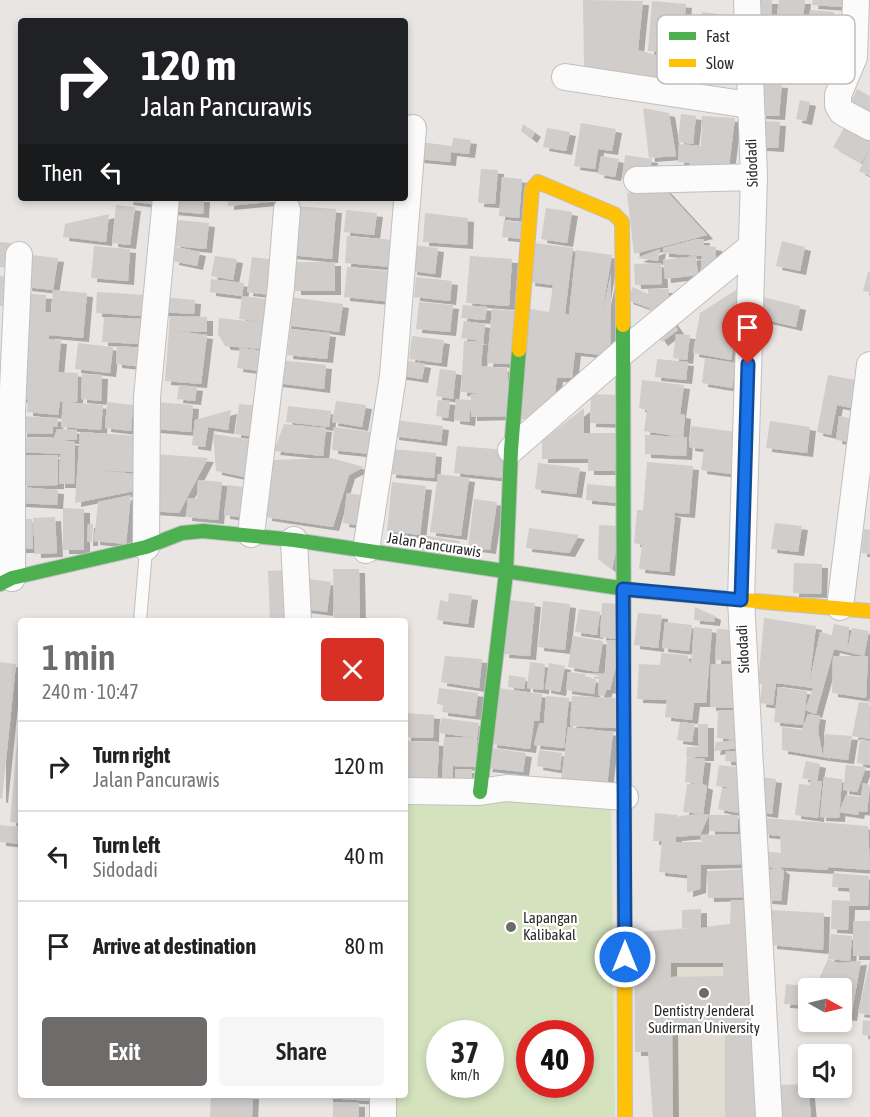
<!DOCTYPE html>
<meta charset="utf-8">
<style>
body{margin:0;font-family:"Asap Condensed",sans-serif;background:#f6f6f6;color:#222;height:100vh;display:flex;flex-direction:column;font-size:22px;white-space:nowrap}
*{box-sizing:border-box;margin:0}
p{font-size:20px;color:#767676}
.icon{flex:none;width:33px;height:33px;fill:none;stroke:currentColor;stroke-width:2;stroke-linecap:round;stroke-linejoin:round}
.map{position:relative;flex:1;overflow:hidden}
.details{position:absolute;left:18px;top:618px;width:390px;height:480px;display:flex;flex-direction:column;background:#fff;border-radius:6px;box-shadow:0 3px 9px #0003}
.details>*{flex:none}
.banner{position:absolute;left:18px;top:18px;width:390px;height:183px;border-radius:6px;box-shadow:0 3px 9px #0003;background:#202124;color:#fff;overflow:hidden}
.needle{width:39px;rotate:98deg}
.buttons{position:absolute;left:798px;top:978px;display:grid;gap:12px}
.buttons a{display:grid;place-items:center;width:54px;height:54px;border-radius:6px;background:#fff;box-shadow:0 3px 9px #0003;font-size:30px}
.speed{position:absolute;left:426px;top:1020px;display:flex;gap:12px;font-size:30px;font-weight:700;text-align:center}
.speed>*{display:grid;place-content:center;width:78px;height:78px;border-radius:50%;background:#fff;box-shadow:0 3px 9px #0003;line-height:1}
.speed small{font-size:15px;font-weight:400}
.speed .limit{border:9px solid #d22;background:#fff;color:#111}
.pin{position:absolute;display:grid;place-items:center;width:51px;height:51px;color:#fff;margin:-62px -26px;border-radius:50% 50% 50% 0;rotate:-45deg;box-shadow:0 0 6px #0007}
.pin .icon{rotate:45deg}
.me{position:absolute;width:66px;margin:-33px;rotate:0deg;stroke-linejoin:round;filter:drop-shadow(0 0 4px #0008)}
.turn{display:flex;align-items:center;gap:21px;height:126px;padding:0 24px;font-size:27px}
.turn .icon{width:78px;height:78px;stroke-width:2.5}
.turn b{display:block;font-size:42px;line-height:51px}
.then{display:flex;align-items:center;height:57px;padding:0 24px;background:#0003;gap:12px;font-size:22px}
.round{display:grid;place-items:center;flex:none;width:63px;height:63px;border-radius:6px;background:#f6f6f6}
.head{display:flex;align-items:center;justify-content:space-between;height:102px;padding:0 24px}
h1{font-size:36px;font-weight:600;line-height:45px;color:#6d6c6b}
.action{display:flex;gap:12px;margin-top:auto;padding:12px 24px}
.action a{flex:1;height:69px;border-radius:6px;background:#6d6c6b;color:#fff;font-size:24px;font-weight:600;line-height:69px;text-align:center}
.action a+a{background:#f6f6f6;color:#222}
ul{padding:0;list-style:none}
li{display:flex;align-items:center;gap:18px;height:90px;padding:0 24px;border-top:2px solid #e0e0e0}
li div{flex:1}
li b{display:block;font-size:22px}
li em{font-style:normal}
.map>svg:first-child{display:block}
.education{fill:#e1ddd2}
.pitch{fill:#d4e3be;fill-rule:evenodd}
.building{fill:#d0cdcb;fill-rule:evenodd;filter:url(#shadow)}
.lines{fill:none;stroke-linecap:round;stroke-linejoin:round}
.lane-casing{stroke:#c1c0c0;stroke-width:14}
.street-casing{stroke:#c1c0c0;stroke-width:28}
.fast-casing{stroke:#c1c0c0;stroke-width:16}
.slow-casing{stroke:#c1c0c0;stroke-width:16}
.lane{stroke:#fcfbfb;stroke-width:12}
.street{stroke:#fcfbfb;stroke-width:26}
.fast{stroke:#4caf50;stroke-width:14}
.slow{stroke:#ffc107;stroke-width:14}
.route-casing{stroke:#114b97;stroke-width:15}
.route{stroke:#1a73e8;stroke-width:10}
.poi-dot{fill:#6d6c6b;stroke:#fff;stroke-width:2}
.labels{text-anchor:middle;stroke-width:4.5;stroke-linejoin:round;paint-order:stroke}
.street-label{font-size:15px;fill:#2b2b2b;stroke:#fff}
.poi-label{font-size:15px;fill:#2b2b2b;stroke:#fff;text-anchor:start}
.key{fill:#fff;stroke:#bfbfbf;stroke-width:1.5}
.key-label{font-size:16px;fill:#2b2b2b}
</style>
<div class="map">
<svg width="870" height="1117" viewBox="0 0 870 1117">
<defs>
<filter id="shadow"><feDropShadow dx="6" dy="4" stdDeviation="0" flood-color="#0004"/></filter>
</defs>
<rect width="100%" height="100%" fill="#e8e5e2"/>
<!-- education -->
<path class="education" d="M730,924L766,1117H653L646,931Z"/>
<!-- pitch -->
<path class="pitch" d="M596,800L611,806L615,1117H387L379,1095H405V802ZM440,1034H490V1084H440ZM530,1034H580V1084H530Z"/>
<!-- building -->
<path class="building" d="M583,0L643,1L638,50L680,62V81L584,68Z
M760,0H772L771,19L759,18Z
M779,0H805L803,19L777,17Z
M813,0H842V7L812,5Z
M652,1L686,4L681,54L648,51Z
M810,10L834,12L832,38L809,37Z
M702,12L736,16L731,57L698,54Z
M763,83L782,84L779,116L760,115Z
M857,89L870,96V120L848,109Z
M800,100L810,102L806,121L796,119Z
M643,108L669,113L676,156L649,158Z
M681,114L696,116L693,144L678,142Z
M702,116L735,118L728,175L689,172L690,163L678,162L679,144L701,146Z
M762,121L780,122L778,148L761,147Z
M581,123L616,129L612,151L598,149L595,169L574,166Z
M523,124L535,133L531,139L521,131Z
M845,126L870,141V147L861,163L833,147Z
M547,128L570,132L566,151L543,147Z
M453,138L471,140L469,154L451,152L450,162L418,159L420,142L452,146Z
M870,148V176L859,171Z
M625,155L652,159L649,176L622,178Z
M601,156L619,159L615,177L598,174Z
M481,169L498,170L495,204L478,203Z
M502,177L522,179L519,218L499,216Z
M662,186L707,235L634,254L627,193Z
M128,198H159L158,205L127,201Z
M172,198H204L203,214L171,211Z
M221,198H269V202L228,206V200Z
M116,205L135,207L130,245L112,243Z
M294,206L336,209L332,259L290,255Z
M546,208L572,212L567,243L541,239Z
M346,210L377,213L374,235L344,232Z
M425,213L468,218L467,245L423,242Z
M109,214L106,242L63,237L65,224Z
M177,220L209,223L206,249L174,246Z
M504,220L525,223L523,239L502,237Z
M347,236L394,240L392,267L345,263Z
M697,239H704L703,245L716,247L715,271L700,279L702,256L663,253V248Z
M782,241L805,247L800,271L776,266Z
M0,242L12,243L9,268L0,267Z
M534,243L573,248L565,314H569L576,250L612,255L601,319L611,274L610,356L575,352L572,378H557L554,400L547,399L544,419H520L530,309L549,312L553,285L529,282Z
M414,245L438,248L435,274L411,271Z
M94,246L130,249L128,281L91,278Z
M176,247L200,252L197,266L173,261Z
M660,249L658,261L637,258Z
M30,255L58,258L53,290L87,293L83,338L49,335V339L61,340L58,372L78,373L77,402H60L58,415L27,412L28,400L20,399L21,293L46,295L45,312H51L53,290L26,287Z
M215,256L237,259L233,280L211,276Z
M470,256L512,259L509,306L466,303Z
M696,256L698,275L665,279L663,260Z
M252,257L275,260L270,295L247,292Z
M295,262H335V291H295Z
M661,263L662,284L635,285L634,264Z
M347,267L397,272L393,302L344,297Z
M868,272H870V292L863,291Z
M0,276L18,278L15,307L0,306Z
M416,277L452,281L450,301L414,297Z
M211,279L244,283L242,296L210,292Z
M744,285L731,360L693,353L700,313Z
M633,287L648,294V289H669V303H662V311H649V308L627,300Z
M97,292L145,295L144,316L96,313Z
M242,296L274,300L271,323L239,319Z
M163,297L195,300L194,314L162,312Z
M289,297L343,304L339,332L285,325Z
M762,297L800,306L796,327L757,318Z
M419,302L453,305L450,332L416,329Z
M463,305L487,307L485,320L461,318Z
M492,309L515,311L510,364L487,363Z
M170,316L207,317V332L175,331L207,335L201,384L165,381Z
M668,316L678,330L662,342L657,335Z
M104,317L141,319L140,344L102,342Z
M219,318L266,323L262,349L225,346L218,334Z
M464,321L485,324L481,366L507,368L511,416L471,417V404L469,422L454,420L456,399L471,400L470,394H483L461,392L464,341H482L461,338Z
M290,329L330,333L327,359L287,355Z
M676,334L690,335L687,360L673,358Z
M412,336L444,340L441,363L409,359Z
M78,343L113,347L110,373L75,369Z
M117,346L145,348L144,367L116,364Z
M240,348L272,352L269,372L237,368Z
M705,358L736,363L732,388L702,383Z
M399,359L425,364L422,379L396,375Z
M657,359L688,362L686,380L655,377Z
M280,360L326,365L324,389L277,383Z
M440,369L456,371L453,399L436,396Z
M82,374L102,375L101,401L81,399Z
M828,375L861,381L856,409L837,405L831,435L817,432Z
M642,380L684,385L680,414L685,415L683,437H687L686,456L645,454V435L681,437L644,431L647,410L639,408Z
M179,385L197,387L195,401L177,399Z
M591,394L617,395L616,424L590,423Z
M438,400L450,401L448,418L436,416Z
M336,401L366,405L362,427L332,422Z
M63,402L103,405L101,430L61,427Z
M107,402L133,405L131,431L105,428Z
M156,402L193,405L191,432L154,429Z
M239,404L262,406L259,437L235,434Z
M288,406L331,411L329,427L286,422Z
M584,408V433H616L615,471H588V459H542V441Z
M231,410L228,430L208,427L205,447L192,445L195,420Z
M21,416L58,418L57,427L53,426V434L21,433Z
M839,416L854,419L850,442L836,440Z
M395,420L443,426L441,442L393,436Z
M770,421L810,427L807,453L766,448Z
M284,424L326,428L323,456L274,451Z
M691,426L737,432L731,474L701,470L704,449L689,447Z
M334,427L372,432L370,454L332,450Z
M57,429L77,430V440H60L75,442L74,484H59L60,455L64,454L18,452L19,437L54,438Z
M80,432L138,436L135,472L93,470L137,474L135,491L75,503Z
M213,434L247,439L255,450L249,478L216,471Z
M457,446L507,450L504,478L454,473Z
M392,449L436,453L434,478L390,474Z
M155,454L208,458L179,513L151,511Z
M21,455H58V485L21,486Z
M331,458L364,467L349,475L333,527L266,517L273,460Z
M647,462L693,466L689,514L668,512L675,514L669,572L639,569L642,545L634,543L637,510H643Z
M538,463L580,468L576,494L535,489Z
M438,474L469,478L461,536L430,532Z
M198,480L222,482L218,520L186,517L188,498L197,499Z
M392,482L426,486L420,535L387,531Z
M587,484L620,487L619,503L586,500Z
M228,485L251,488L247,518L224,515Z
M20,487L58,490L57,505L20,503Z
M347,493L373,497L368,527L343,523Z
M131,495L126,544L94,541L98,502Z
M474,499L497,502L490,550L468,547Z
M63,508L84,509V550H63Z
M55,517L57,553L35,554L33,518Z
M19,519H32L33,549H19Z
M775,523L802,526L798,552L771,549Z
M88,524H93L92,542H87Z
M599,525L621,526L612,570L598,559Z
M529,528L579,535L569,553L526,548Z
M864,529L870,530V554L861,553Z
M423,535L460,541L457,557L421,551Z
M794,563L822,564L821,594L793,593Z
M333,569H359L360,621H334Z
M293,570L295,621H270L268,571Z
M308,579L331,582L327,612L304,609Z
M449,593L472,596L468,624L437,620L440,600L448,602Z
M508,600L535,603L530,656L503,654Z
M543,601L570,604L565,650L538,647Z
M602,603L619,604L616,639L600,637Z
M695,607L715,616L714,622L694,620Z
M579,609L600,612L597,635L575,632Z
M638,613L662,615L658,648L634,645Z
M764,618L816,626L809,685L820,632L832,635L834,624L849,627L847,652L834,649L816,714L805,710L803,725L774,722L778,687L807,691L805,710L813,688L776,683L773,705L760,703L762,684H758Z
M665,622L692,625L689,651L662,648Z
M694,627L712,629L706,703H694L692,720L665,717L667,700L637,699L639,664L660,665L661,653L687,655L691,665Z
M852,628L869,631L864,656H868L866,698L832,693L833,656H864L847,652Z
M717,629L738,630L736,661L715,660Z
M573,636L603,641L598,672L568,667Z
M607,640L622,641L610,690L607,689L604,696L598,695L599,676L586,673L605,674Z
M445,656L482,659L479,688L441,682Z
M0,662L16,664L2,799L0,798Z
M530,662L545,664L543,690L527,688Z
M549,663L565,666L560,692L545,689Z
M711,664H739L738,708L710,707Z
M568,672L586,674L585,678L596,679L594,694L566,690Z
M509,675L526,678L524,689L508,687Z
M439,688L478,693L475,716L442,712L443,705L437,704Z
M498,688L542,694L539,721H534L530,749L491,744Z
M546,696L569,698L564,748L534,745L539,724L544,723Z
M572,696L618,698L616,728L570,726Z
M869,699L870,739L852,736L859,702L868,703Z
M718,710H741L739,748L714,751L716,742L739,740L717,738Z
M405,713L434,715L433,738L405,737Z
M808,714L820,716L818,731L823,757L782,750V727L802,730Z
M441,718L479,723L477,738L439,733Z
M19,720H21V823L10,822Z
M680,722L695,724L692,742L677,740Z
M698,724H708V757H686L687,747H698Z
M568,727L613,732L606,795L561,782Z
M825,734L852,736L848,760L823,757Z
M444,737L477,738L476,767L453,766L452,781L442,780Z
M860,739L870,741V765L857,763Z
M405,741L439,742L437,787L405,786Z
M493,748L526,753L523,772L486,768Z
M539,750L562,753L560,770L537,766Z
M726,751L740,752L735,762L725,761Z
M687,757L705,759L702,784L707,786L703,814L709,815L700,835L676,837V842H702L700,835L747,834V864L701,865L700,889L687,893V875L659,872L662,841H653L655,813L678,815L677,827L679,816L703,814L683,812L687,784H699L685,782Z
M806,761L820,764L817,781H822L818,818L795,815L799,784L810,785L811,780L802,778Z
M719,765L743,768L738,813L718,809L722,788H735L716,786Z
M846,765L866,767L857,792L843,790Z
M455,769H472V785H455Z
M761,777L776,779L772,814L757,812Z
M824,777L842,779L839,818L820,817Z
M863,783L870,785L867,812L859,811L858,815L839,812L846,795L861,797Z
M709,815H738V832L709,831Z
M764,818L868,826L870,870L828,867V870L779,867L784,871L781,901L766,900L769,869H778L761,866L763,851L781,853L780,836L763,834Z
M0,825L21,827V844L0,842Z
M748,869L749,897L708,898L707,871Z
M833,873L869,876L868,906H849L848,930L831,929L832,900L850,901L849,888L832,887Z
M731,900H748L766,1117H725V1026L672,1027L673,1117H653L648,1052H635L634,933L692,928H682V910L701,909V928L730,924ZM671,963H723V976L671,977Z
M771,910L824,913L823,950L771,945Z
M853,921H870V956H853Z
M831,934L852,936L850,961L828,959Z
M828,959L838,963L861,961L851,1017L842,1016V988H835L836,982L823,981L834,983V988H808V1013H802L804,979L818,981Z
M870,960V1015L858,1013Z
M786,984L803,986L801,1005L784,1004Z
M863,1020L870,1021V1036L862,1035Z
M808,1084L811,1117H776V1085Z
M211,1095H253L252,1117H210Z
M327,1095H372V1101L327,1098Z
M333,1102L359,1103V1117H333Z"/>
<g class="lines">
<!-- lane casing -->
<g class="lane-casing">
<path id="lane" d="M140,621L146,551"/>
</g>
<!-- street casing -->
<g class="street-casing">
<path id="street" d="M747,0L754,177L741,600L769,1117
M856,0L854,57L838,95V105L842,112L870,127
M565,77L749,105
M637,180L754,177
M511,450L622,353L752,246
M251,534L281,286L287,209
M294,540L298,621
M146,547L147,397L166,198
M366,550L393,376L413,128
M12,578V411L19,255
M840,607L870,365
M405,791L480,792L506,788L625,797
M383,1117V1095"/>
</g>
<!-- fast casing -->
<g class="fast-casing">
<path id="fast" d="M623,325L624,747
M0,584L12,578L146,547L182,533L203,531L294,540L640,591
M480,792L506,573L511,450L519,350"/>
</g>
<!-- slow casing -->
<g class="slow-casing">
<path id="slow" d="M519,350L532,189L538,182L614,214L622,222L623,325
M640,591L870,611
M624,747L625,1117"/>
</g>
<!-- lane -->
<use href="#lane" class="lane"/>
<!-- street -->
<use href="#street" class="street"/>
<!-- fast -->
<use href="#fast" class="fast"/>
<!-- slow -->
<use href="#slow" class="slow"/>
</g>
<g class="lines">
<!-- route casing -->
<g class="route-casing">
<path id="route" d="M625,957L623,589L741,600L748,364"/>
</g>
<!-- route -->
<use href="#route" class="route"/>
</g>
<!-- markers -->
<g class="poi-dot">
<circle cx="511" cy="927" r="6"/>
<circle cx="704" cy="993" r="6"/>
</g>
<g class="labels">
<!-- street labels -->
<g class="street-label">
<text transform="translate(752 163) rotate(-92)" y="5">Sidodadi</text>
<text transform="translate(434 545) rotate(9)" y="5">Jalan Pancurawis</text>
<text transform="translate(743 649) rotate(-93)" y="5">Sidodadi</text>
</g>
<!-- poi labels -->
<g class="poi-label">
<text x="523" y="923">Lapangan<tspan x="523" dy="17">Kalibakal</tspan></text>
<text x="704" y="1016" text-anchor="middle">Dentistry Jenderal<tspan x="704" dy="17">Sudirman University</tspan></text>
</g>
</g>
<!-- legend -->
<rect x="657" y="15" width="198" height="69" rx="9" class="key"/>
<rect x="669" y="32" width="27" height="8" fill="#4caf50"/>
<rect x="669" y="59" width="27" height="8" fill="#ffc107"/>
<g class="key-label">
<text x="706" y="42">Fast</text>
<text x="706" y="69">Slow</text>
</g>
</svg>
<div class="buttons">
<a><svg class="needle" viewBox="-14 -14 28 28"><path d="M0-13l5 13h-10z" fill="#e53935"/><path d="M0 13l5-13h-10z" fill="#767676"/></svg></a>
<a><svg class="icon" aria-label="sound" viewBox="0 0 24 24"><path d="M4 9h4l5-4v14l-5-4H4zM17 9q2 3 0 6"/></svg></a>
</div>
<div class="speed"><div>37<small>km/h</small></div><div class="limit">40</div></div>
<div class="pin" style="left:748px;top:364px;background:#d93025"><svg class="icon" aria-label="arrive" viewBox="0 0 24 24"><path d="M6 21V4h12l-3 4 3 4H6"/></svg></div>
<svg class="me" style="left:625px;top:957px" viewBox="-20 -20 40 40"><circle r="17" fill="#1a73e8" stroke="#fff" stroke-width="3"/><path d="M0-11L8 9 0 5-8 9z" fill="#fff"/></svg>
<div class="banner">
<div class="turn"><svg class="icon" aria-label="right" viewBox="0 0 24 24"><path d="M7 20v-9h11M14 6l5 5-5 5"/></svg><div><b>120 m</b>Jalan Pancurawis</div></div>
<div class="then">Then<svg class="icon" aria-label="left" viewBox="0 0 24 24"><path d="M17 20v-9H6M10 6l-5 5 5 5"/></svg></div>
</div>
<section class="details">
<div class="head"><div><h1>1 min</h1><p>240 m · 10:47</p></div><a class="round" style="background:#d93025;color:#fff"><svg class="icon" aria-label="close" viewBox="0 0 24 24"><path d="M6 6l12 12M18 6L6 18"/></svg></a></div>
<ul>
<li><svg class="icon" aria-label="right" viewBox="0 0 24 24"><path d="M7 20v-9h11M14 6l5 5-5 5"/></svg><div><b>Turn right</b><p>Jalan Pancurawis</p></div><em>120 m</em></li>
<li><svg class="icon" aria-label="left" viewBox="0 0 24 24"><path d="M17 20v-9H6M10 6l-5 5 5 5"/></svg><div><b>Turn left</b><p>Sidodadi</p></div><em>40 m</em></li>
<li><svg class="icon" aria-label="arrive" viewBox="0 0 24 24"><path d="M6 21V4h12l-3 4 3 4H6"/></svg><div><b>Arrive at destination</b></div><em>80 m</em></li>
</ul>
<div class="action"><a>Exit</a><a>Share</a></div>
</section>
</div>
